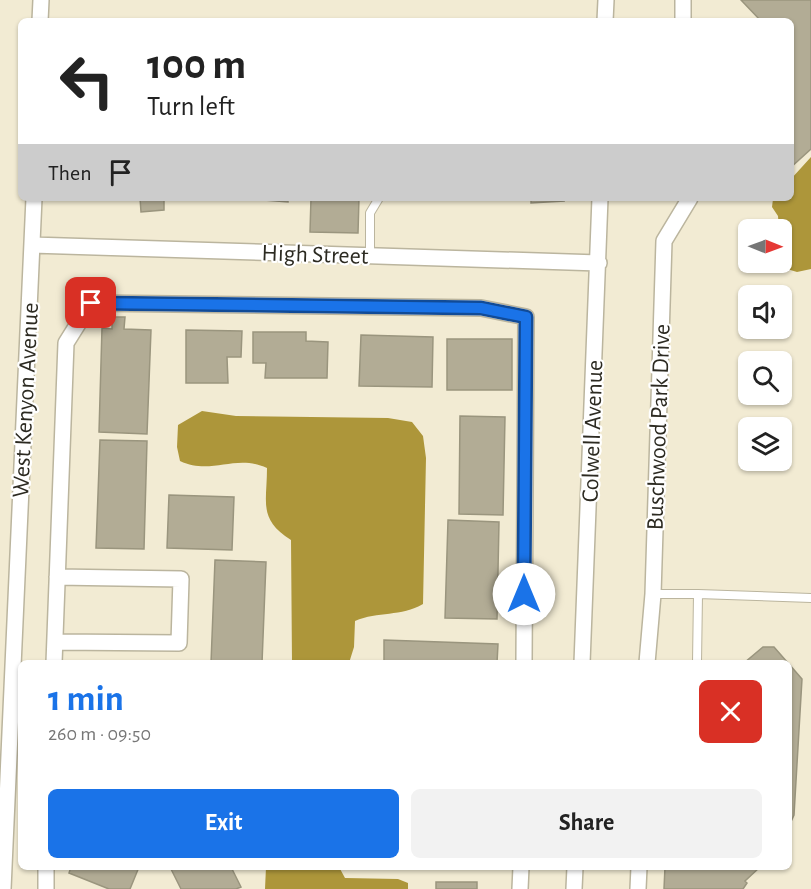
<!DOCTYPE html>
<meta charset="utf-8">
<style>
body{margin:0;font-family:"Alegreya Sans",sans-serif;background:#f2f2f2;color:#222;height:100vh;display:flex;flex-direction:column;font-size:22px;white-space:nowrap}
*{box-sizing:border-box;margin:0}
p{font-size:20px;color:#767676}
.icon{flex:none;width:33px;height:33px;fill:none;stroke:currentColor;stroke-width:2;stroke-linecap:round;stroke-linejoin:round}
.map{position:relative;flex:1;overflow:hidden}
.drawer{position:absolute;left:18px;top:660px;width:774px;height:210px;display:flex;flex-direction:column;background:#fff;border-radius:9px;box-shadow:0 2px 4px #0004}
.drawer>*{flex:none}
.hud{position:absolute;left:18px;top:18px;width:776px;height:183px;border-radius:9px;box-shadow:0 2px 4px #0004;background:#fff;color:#222;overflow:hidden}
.needle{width:39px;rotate:91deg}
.controls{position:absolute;left:738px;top:219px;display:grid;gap:12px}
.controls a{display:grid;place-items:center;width:54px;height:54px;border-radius:9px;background:#fff;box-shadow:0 2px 4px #0004;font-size:30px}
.pin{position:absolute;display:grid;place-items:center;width:51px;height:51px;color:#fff;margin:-26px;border-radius:12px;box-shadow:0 3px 9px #0006}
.me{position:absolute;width:66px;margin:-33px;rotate:0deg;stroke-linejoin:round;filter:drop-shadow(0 0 4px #0008)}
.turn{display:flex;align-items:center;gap:21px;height:126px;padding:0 30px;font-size:27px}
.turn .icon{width:78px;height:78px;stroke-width:2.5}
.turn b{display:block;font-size:42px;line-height:51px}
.then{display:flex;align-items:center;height:57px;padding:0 30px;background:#0003;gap:12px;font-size:22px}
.round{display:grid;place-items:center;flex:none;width:63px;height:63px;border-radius:9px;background:#f2f2f2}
.summary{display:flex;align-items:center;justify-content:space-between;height:102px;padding:0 30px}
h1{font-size:36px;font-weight:700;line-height:45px;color:#1a73e8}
.action{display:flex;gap:12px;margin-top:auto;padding:12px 30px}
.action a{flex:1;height:69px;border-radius:9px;background:#1a73e8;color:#fff;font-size:24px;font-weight:700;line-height:69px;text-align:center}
.action a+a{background:#f2f2f2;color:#222}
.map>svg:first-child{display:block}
.water{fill:#ad963a}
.building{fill:#b2ac95;stroke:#9a957e;stroke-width:1.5}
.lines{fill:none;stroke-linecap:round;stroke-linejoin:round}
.lane-casing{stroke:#bbb59e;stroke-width:10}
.street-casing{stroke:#bbb59e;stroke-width:18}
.lane{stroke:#fff;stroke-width:8}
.street{stroke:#fff;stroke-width:15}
.route-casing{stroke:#114b97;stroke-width:15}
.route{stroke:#1a73e8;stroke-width:10}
.labels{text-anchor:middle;stroke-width:4.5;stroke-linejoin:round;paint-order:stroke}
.street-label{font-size:24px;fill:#2c2a21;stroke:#fff}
</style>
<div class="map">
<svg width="811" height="889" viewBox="0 0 811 889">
<rect width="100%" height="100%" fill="#f2ebd3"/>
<!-- water -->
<path class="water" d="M811,157V269L797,272L787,269L782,261V230L779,229L778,216L772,207L773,199L790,198L791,179Z
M202,411L236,416L388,418L412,422L423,436L426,458L423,604C401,617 378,611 355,621L354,647L349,663H292L291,540C258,519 267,503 267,468C235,453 212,476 180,461L177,447L178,425Z
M266,867H339L345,878L398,879L408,883V889H265Z"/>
<!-- building -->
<path class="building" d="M741,0H811V149L790,168V21H761Z
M140,198H164V210L141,212Z
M239,198H288V202Z
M311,198H359L358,233L310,232Z
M531,198H563L564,201L531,203Z
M112,317H125L124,329L151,330L147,434L99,432L102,328L112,329Z
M186,330L242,331L241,357H227L228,383H186Z
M253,332H306V341L328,342L327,378H265L266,363H253Z
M361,335L433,337L432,387L359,386Z
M447,339H512V390H447Z
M460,416L505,417L503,515L459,514Z
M100,440L147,441L144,549L96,548Z
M169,495L234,497L232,550L167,548Z
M448,520L499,522L497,619L445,618Z
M215,560L266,562L262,663H211Z
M384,640L498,644L497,663H384Z
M763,647H774L788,663H744Z
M789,664L802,679L794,815L789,826Z
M71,867H139L130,889H109L69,873Z
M170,867H231L241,887L236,889H181Z
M665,867H760L745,881L747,883L743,889H664Z
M436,882H477V889H436Z"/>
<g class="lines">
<!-- lane casing -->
<g class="lane-casing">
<path id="lane" d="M370,256V213L379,198
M653,594H698
M697,663L698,594L811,598"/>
</g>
<!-- street casing -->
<g class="street-casing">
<path id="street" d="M683,0V21
M40,21L41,0
M605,21L606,0
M32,245L599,263
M55,642L179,643L181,579L57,577
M54,663L66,343L91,303L481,308L526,317L524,663
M582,663L600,198
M647,663L653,594L664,241L690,198
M3,889L34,198
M46,889V867
M520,889L521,867
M574,889L575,867
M638,889L639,867"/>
</g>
<!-- lane -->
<use href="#lane" class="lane"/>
<!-- street -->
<use href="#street" class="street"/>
</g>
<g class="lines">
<!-- route casing -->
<g class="route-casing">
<path id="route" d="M91,303L481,308L526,317L524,594"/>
</g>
<!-- route -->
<use href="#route" class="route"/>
</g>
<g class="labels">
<!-- street labels -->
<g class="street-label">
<text transform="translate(315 254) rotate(2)" y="8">High Street</text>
<text transform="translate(25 400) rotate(-87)" y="8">West Kenyon Avenue</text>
<text transform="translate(658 427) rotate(-88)" y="8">Buschwood Park Drive</text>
<text transform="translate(592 431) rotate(-88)" y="8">Colwell Avenue</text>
</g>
</g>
</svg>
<div class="controls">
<a><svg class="needle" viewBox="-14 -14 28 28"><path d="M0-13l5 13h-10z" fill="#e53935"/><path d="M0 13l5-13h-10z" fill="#767676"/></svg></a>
<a><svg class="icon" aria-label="sound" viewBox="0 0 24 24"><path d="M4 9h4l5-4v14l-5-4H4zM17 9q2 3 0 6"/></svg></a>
<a><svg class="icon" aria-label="search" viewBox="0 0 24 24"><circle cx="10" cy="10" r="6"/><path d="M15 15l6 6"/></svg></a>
<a><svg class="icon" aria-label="layers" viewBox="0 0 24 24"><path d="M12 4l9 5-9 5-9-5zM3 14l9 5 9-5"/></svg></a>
</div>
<div class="pin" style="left:91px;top:303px;background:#d93025"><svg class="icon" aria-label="arrive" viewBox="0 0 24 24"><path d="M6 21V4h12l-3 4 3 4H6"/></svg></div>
<svg class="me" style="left:524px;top:594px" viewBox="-20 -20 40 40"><circle r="19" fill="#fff"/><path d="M0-13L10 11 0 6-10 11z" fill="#1a73e8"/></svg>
<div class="hud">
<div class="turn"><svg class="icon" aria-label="left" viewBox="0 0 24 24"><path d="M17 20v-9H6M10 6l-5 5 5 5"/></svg><div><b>100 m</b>Turn left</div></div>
<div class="then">Then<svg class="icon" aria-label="arrive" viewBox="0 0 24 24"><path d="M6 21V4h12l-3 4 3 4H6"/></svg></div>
</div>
<section class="drawer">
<div class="summary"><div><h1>1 min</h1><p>260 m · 09:50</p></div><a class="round" style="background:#d93025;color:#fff"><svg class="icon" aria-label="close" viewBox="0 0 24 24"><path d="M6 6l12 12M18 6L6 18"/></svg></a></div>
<div class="action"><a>Exit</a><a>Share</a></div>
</section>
</div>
